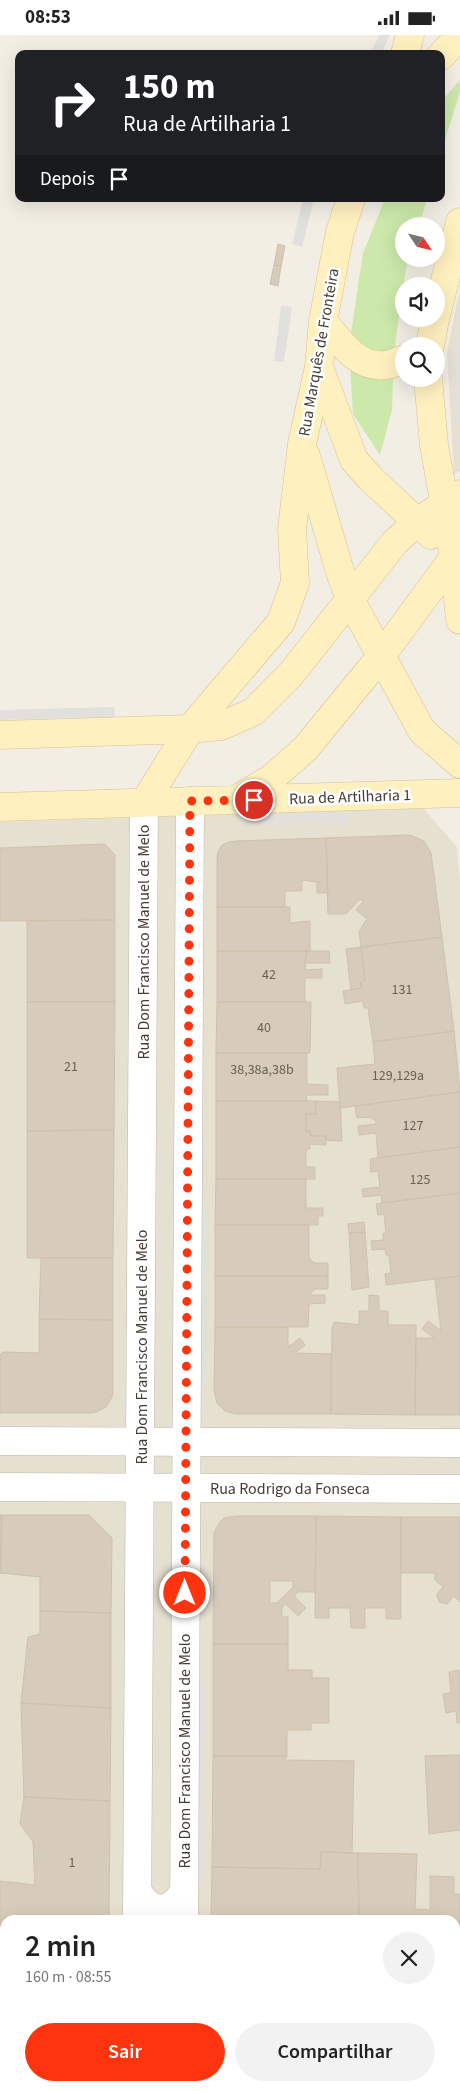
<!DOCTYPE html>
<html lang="pt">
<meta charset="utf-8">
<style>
body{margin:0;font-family:"Source Sans 3",sans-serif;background:#f2f2f2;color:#222;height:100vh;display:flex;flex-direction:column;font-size:19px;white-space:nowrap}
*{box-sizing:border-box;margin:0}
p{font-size:16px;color:#767676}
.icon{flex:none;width:28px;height:28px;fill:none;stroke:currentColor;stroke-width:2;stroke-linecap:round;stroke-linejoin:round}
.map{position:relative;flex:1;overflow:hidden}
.sheet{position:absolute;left:0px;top:1880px;width:460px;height:176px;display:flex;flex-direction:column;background:#fff;border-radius:15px 15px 0 0;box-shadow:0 5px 20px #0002}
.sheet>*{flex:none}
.banner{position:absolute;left:15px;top:15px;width:430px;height:152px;border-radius:10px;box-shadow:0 5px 20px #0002;background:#202124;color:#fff;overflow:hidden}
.needle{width:32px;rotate:125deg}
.fabs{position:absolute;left:395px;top:182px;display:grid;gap:10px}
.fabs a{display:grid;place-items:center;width:50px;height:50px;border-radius:50%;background:#fff;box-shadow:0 5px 20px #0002;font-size:25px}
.pin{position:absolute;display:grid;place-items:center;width:42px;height:42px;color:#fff;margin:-21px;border:2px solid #fff;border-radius:50%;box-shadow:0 1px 5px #0007}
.me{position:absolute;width:55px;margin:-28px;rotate:0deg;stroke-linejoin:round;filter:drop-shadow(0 0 4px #0008)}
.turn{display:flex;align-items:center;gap:18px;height:105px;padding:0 25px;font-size:22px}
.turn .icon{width:65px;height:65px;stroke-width:2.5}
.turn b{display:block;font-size:35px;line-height:42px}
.then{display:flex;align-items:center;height:48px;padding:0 25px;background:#0003;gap:10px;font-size:19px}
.round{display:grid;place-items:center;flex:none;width:52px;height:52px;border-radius:26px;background:#f2f2f2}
.head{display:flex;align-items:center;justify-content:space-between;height:85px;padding:0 25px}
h1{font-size:30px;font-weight:600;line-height:38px}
.primary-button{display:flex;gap:10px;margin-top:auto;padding:10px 25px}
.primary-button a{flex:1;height:58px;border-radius:30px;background:#fe340e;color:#fff;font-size:20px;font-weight:600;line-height:58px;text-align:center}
.primary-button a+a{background:#f2f2f2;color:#222}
.status{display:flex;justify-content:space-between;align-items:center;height:35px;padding:0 25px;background:#fff;direction:ltr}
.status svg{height:14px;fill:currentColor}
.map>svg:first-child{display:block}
.residential{fill:#e6e0d1}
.green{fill:#cce8aa}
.parking{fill:#e2e0dc}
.building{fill:#d7ccbb;stroke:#cfc1ab;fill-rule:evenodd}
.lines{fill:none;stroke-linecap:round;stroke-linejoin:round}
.minor-casing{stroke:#c0b8a9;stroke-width:29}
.tertiary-casing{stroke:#c0b8a9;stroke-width:29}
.secondary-casing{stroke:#d4c291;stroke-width:29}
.minor{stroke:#fff;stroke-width:28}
.tertiary{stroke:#fff;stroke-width:28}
.secondary{stroke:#fff0c0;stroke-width:28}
.route{stroke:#fe340e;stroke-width:9;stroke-dasharray:0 16.2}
.labels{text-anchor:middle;stroke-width:5;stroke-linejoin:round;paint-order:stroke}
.number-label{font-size:14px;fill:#696155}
.street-label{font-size:16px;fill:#443d33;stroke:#fff}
</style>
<div class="status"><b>08:53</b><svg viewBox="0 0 49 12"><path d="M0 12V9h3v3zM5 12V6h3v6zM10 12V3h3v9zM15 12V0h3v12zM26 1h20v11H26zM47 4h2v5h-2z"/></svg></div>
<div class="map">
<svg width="460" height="2056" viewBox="0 0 460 2056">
<rect width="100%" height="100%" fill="#f2eee3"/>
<!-- residential -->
<path class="residential" d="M460,254V436L454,439L447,317Z
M423,773L457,812L460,844V1961H455V1885H5V1960H0V787Z"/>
<!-- green -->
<path class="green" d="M460,45V57L441,118V67Z
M385,164H427L419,191H404V224H409L406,234L394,316L392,375L380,420L353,379L349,312L363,218Z
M455,2050H460V2056H214L221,2051Z"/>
<!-- parking -->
<path class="parking" d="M379,0H390L381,19H370Z
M303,164H314L302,212L292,209Z
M281,271L292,272L284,327L274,326Z
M460,282V386L457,391L454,329Z
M114,672L115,682L0,685V675Z
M349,777L348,787L252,790V780Z
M198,1174H208L207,1350H197Z
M195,1649H205L204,1846H194Z
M0,2036H5V2051H29L30,2053L26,2056H0Z"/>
<!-- building -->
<path class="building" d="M278,209L285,211L281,231L274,230Z
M274,230L281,231L278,251L270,249Z
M410,800L424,806L431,818L442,902L361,912L359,896L367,884L356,875L364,865H359L346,879H328L326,803Z
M326,803L328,858H317V847L302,845V856H285V872H217V825L218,817L222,810L229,807L237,806Z
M105,809L115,820V885L0,886V813Z
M217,872H290V888L310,886V916H217Z
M115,885V967H27V886Z
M442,902L454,996L373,1007L368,973H364L363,966L345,969L343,956L361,953V947L365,946L361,912Z
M361,912L365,946L361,947V953L351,955L346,914Z
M217,916H307L305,935L322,934V943H305V967H217Z
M307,916H329L330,928H304Z
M27,967H115L114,1095L27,1096Z
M217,967H311L310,1018H216Z
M454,996L460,1057L340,1073L337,1033L375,1029L373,1007Z
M216,1018H307V1049L328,1050V1060H306L307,1066H216Z
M460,1057V1112L378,1123L376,1098L359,1100L358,1091L376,1089V1086L370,1082L357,1083L355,1071Z
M216,1066H315L316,1079H306V1096H310L311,1101H326V1110L310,1109V1114H306V1132H315V1144H216Z
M315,1066L340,1067L342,1106L326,1105V1101H311L310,1096H306V1079H316Z
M114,1095L113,1223H27V1096Z
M460,1112V1158L382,1168L381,1160L363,1162L362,1154L380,1152L378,1136L371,1137L370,1124Z
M216,1144H306V1173H323V1181H318V1190H215Z
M460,1158V1241L386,1250L385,1239L391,1238L389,1220H386L385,1214L372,1215L371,1206L383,1205V1198H386L384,1179L378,1180L376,1169Z
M364,1187L365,1197L349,1198L348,1189Z
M215,1190H309V1223L314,1228H328V1241H215Z
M365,1197L369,1252L352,1255L349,1198Z
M41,1223H113V1285L39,1284Z
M215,1241H328V1254H315L309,1260H325V1268L309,1269L308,1292H215Z
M460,1241V1380H415L416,1303H434L422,1294L428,1286L441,1296L435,1244Z
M369,1260L379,1261V1276H388V1290H416L415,1380L331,1379L332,1292L335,1287L359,1290V1276H369Z
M39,1284L113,1285V1356L112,1362L106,1372L96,1377L90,1378H0V1320L3,1317L39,1318Z
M215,1292H288V1312L300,1303L305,1310L295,1318L331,1319V1379H236L225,1376L217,1368L214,1356Z
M0,1480H2L0,1539Z
M2,1480H89L112,1503L111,1578L40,1576V1542L1,1538Z
M236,1481H316L315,1557H298L294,1561L306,1573L298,1581L286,1569L282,1572V1582H288V1609H213L214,1497L220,1487L224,1483ZM270,1546H293V1552L277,1568H270Z
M316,1481L401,1482V1584H386V1573H365V1593H351L350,1573H329V1583H315Z
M401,1482H460V1567L454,1561L447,1569L439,1567L437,1559L443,1552L435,1545V1538H401Z
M40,1576L111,1578V1673L21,1668L28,1602L40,1599Z
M213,1609H288V1635H312V1643H329V1688H311V1695H287V1721H213Z
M460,1635V1688H457L456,1676L446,1678L443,1659L451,1658L449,1637Z
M21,1668L111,1673L110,1766L24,1762Z
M460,1720V1795L429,1799L425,1721Z
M213,1721H287L284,1725L354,1726L352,1818L321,1817L320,1834L212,1832Z
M24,1762L110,1766L109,1885H5V1925H0V1846L35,1850L33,1807L20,1789Z
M321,1817L358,1818L359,1885H211L212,1832L320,1834Z
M358,1818L417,1819L415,1874L430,1875V1841L454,1842V1859H460V1927H455V1885H359Z"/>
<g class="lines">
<!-- minor casing -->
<g class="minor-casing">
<path id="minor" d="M0,1406L460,1408
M0,1452L460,1454
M138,1856C150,1880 171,1879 184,1856
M137,1885L144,768
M184,1885L190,766
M137,2056V2051
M182,2056V2051"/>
</g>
<!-- tertiary casing -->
<g class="tertiary-casing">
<path id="tertiary" d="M0,2001H5
M455,2001H460"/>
</g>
<!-- secondary casing -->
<g class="secondary-casing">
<path id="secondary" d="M405,19L410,0
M441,21L460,0
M436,280L460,187
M323,286C339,305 357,334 385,330C391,330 398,326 404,324
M430,311L435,284
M319,332L354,425L370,443L431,500
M428,344L434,410L454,522L460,585
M306,421L341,540L350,564L422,696L460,729
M0,700L190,694L221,691L253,677L291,639L395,507L417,487L460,459
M237,764L272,743L305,714L382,620L454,522L460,516
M144,768L190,694L281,587L295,548L292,494L302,409L319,332L323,286L340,197L351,164
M0,772L460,758"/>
</g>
<!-- minor -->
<use href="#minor" class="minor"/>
<!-- tertiary -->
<use href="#tertiary" class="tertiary"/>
<!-- secondary -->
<use href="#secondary" class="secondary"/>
</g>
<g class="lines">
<!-- route -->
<path class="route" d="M185,1558L190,766L254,765"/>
</g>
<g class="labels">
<!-- number labels -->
<g class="number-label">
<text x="269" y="944">42</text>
<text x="402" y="959">131</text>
<text x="264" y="997">40</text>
<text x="71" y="1036">21</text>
<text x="262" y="1039">38,38a,38b</text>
<text x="398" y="1045">129,129a</text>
<text x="413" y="1095">127</text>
<text x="420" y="1149">125</text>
<text x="72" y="1832">1</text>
</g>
<!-- street labels -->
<g class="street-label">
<text transform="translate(318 317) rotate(-80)" y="6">Rua Marquês de Fronteira</text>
<text transform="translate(350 761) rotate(-2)" y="6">Rua de Artilharia 1</text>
<text transform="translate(143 907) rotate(-90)" y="6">Rua Dom Francisco Manuel de Melo</text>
<text transform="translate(141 1312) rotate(-90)" y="6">Rua Dom Francisco Manuel de Melo</text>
<text x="290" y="1459">Rua Rodrigo da Fonseca</text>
<text transform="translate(184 1716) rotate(-90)" y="6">Rua Dom Francisco Manuel de Melo</text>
</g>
</g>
</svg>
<div class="fabs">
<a><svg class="needle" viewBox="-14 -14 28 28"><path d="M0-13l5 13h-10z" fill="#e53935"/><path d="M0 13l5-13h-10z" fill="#767676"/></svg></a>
<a><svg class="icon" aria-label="sound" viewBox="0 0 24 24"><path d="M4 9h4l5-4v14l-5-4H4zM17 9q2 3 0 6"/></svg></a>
<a><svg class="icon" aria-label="search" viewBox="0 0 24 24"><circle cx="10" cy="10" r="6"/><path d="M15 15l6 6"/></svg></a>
</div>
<div class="pin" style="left:254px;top:765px;background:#d93025"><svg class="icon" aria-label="arrive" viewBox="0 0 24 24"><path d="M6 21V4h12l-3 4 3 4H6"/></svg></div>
<svg class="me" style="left:185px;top:1558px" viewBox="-20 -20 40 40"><circle r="17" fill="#fe340e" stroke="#fff" stroke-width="3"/><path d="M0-11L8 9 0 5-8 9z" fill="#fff"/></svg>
<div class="banner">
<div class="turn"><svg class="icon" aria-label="right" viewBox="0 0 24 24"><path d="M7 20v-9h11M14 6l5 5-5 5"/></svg><div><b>150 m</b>Rua de Artilharia 1</div></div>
<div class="then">Depois<svg class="icon" aria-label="arrive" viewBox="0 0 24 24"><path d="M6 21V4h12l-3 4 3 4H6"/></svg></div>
</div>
<section class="sheet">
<div class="head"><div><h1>2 min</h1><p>160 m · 08:55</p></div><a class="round"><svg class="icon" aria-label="close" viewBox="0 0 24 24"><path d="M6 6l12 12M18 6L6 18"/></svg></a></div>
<div class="primary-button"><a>Sair</a><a>Compartilhar</a></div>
</section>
</div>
